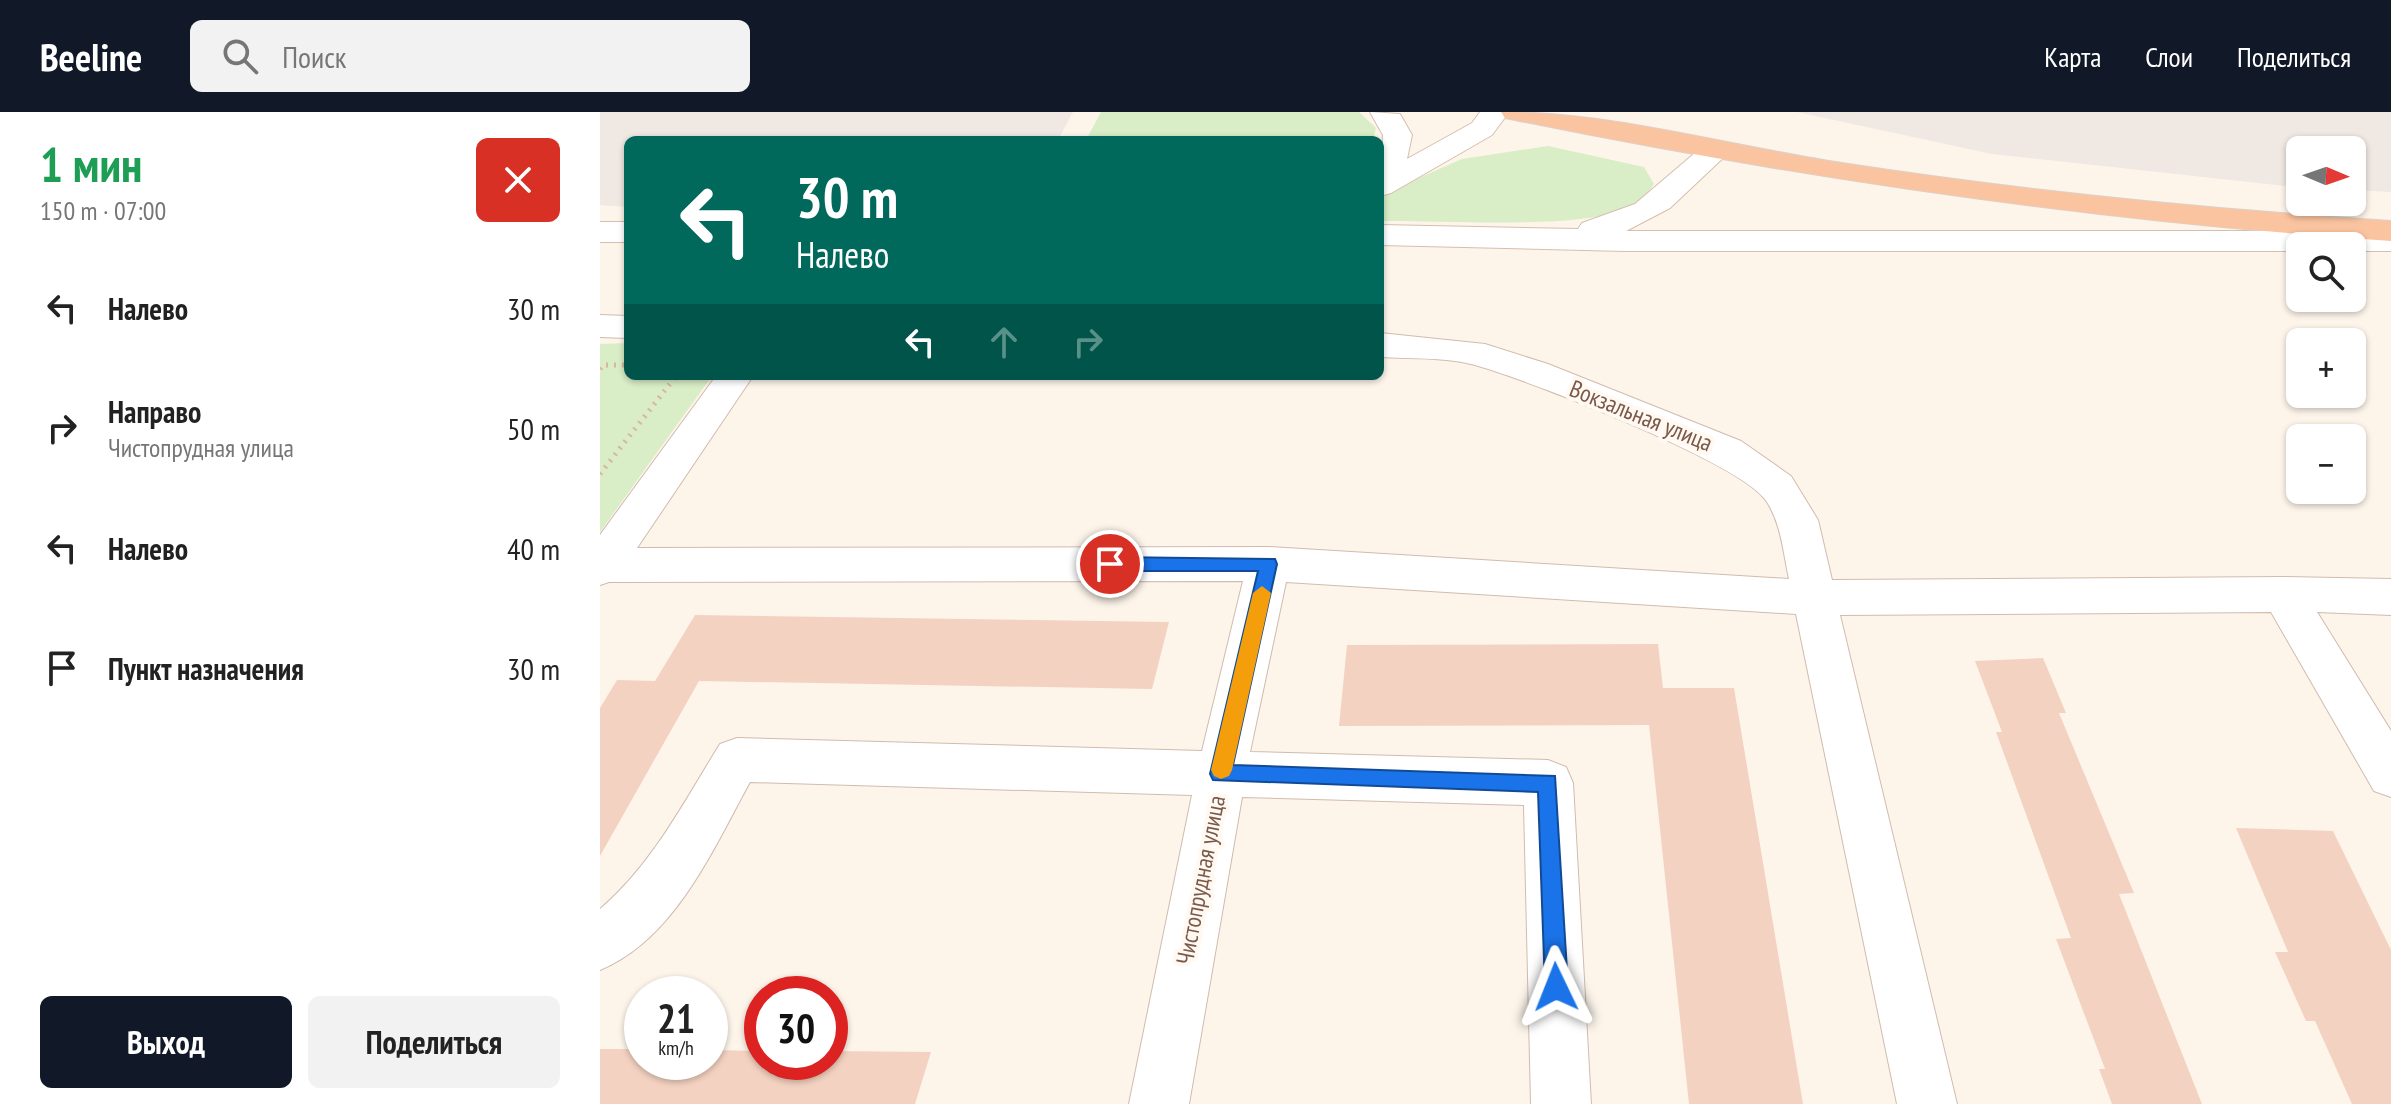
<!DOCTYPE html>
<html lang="ru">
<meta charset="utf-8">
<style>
body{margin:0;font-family:"PT Sans Narrow",sans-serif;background:#f2f2f2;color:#222;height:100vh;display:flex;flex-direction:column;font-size:30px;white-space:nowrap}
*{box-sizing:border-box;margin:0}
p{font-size:26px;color:#767676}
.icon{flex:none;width:44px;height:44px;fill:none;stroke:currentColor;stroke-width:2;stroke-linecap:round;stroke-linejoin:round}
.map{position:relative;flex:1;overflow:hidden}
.sheet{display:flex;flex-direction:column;background:#fff;width:600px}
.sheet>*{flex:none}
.top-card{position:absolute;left:24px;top:24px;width:760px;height:244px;border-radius:12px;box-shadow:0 2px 6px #0004;background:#00695c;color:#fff;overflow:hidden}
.needle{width:52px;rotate:92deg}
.buttons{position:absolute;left:1686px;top:24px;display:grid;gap:16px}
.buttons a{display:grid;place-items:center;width:80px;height:80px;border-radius:12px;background:#fff;box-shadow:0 2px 6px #0004;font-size:40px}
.speed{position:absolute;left:24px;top:864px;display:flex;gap:16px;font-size:40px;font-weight:700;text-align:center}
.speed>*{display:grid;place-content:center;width:104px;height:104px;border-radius:50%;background:#fff;box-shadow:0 2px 6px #0004;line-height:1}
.speed small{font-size:20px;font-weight:400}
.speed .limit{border:12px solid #d22;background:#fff;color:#111}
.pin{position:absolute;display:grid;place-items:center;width:68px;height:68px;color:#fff;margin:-34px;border:4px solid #fff;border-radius:50%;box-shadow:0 2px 8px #0007}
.me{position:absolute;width:88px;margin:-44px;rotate:358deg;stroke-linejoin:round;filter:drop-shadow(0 0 6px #0008)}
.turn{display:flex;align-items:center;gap:28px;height:168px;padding:0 40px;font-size:36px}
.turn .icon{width:104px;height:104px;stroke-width:2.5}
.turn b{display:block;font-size:56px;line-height:68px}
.lanes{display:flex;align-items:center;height:76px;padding:0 40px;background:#0003;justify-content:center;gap:40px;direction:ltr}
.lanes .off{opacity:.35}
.round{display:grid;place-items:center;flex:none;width:84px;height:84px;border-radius:12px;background:#f2f2f2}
.headline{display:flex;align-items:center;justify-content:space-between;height:136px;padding:0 40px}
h1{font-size:48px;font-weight:600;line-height:60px;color:#1e9e55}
.primary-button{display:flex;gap:16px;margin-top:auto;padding:16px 40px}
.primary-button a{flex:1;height:92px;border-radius:12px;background:#111827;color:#fff;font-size:32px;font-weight:600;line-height:92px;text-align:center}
.primary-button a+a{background:#f2f2f2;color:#222}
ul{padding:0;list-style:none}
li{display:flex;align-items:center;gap:24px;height:120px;padding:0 40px}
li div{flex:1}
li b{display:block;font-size:30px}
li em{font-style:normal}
header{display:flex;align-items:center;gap:48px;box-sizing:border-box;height:112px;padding:0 40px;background:#111827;color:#fff}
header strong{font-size:38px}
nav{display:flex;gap:44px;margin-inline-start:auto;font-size:28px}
.search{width:560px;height:72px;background:#f2f2f2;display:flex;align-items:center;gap:20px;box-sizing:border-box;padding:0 28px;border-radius:12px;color:#767676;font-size:30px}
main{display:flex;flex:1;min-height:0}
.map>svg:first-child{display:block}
.industrial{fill:#efe8e3}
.green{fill:#d9edc7}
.building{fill:#f4d2c1}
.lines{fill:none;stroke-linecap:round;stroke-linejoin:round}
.minor-casing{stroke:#d1bbae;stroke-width:2}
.secondary-casing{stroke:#d7beae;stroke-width:2}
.trunk-casing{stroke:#dad1cd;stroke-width:2}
.path{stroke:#dab5a3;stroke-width:5;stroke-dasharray:2 6;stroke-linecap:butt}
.minor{fill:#fff;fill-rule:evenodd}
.secondary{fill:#fff;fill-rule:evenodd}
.trunk{fill:#fbc4a0;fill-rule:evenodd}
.route{fill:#1a73e8;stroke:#114b97;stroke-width:2}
.slow{fill:#f59e0b}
.labels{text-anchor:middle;stroke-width:8;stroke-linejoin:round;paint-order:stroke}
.street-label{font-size:24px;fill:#7a594b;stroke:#fff9f2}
</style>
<header>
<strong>Beeline</strong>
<div class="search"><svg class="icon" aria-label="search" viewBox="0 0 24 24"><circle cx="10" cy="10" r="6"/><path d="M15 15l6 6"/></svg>Поиск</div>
<nav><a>Карта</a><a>Слои</a><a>Поделиться</a></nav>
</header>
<main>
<section class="sheet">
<div class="headline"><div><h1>1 мин</h1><p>150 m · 07:00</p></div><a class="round" style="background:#d93025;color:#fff"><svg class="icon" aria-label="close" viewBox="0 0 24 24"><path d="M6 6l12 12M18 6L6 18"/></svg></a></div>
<ul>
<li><svg class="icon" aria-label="left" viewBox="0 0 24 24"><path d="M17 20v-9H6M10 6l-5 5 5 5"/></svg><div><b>Налево</b></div><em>30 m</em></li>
<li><svg class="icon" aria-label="right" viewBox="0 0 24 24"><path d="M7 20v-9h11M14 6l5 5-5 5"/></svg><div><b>Направо</b><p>Чистопрудная улица</p></div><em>50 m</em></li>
<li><svg class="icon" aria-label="left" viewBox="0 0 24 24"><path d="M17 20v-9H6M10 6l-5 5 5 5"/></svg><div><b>Налево</b></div><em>40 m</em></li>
<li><svg class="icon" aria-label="arrive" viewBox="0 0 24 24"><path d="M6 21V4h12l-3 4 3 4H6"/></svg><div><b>Пункт назначения</b></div><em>30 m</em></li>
</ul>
<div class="primary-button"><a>Выход</a><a>Поделиться</a></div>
</section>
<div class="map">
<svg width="1791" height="992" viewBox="0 0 1791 992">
<rect width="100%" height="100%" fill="#fdf5ea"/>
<!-- industrial -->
<path class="industrial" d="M0,0H473L458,28H28V95L0,93Z
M1197,0H1791V80L1752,78V38H1700V75H1694L1392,42Z"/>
<!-- green -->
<path class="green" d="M501,0H759L776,16L773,28H486Z
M948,34L1044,55L1054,72C1047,83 1039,91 1027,97C973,118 842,108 780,109V83L862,47Z
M28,231V264H112L0,420V232Z"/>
<!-- building -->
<path class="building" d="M95,503L569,510L552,577L99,569L0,744V596L17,568L55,569Z
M1058,532L1063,576H1134L1203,992H1089L1049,613L739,614L747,533Z
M1443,546L1466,601H1459L1534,781L1519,782L1602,992H1512L1499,957H1505L1456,827L1471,826L1396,620H1402L1375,549Z
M1636,716L1733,719L1791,838V992H1752L1715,909H1706L1675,840H1688Z
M0,937H42V950H110V938L162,939V950H230V939L331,940L315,992H0Z"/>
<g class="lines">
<!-- minor casing -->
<g class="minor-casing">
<path id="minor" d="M0,203L28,204V226L0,225Z
M780,221L885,232L948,252L1141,329L1191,364L1218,408L1232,468L1683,465L1791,467V503L1717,500L1791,619V685L1774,679L1671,500L1240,503L1357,992H1297L1196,502L686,470L650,640L948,648L966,655L973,671L991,992H931L924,693L642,685L589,992H529L592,683L150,670C113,737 75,827 0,858V797C52,753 84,690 120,632L137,626L602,639L643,469L9,470L0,473V423L116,264H153L37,436L668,435L1189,467C1183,440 1181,408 1164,386C1133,348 925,266 871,252C843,245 809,247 780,245Z"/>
</g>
<!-- secondary casing -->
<g class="secondary-casing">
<path id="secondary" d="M770,0L800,2L812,23L807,47L872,11L880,0H909L892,23L791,81L780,84L783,23Z
M1112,32L1122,35L1127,41L1122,47L1070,96L1026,119H1791V139H1752V134H1700V139H1024L780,133V113L978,117L982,111L1035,92L1102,35Z
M0,110H28V130H0Z"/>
</g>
<!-- trunk casing -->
<g class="trunk-casing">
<path id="trunk" d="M901,0C1013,0 1130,34 1242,51C1424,79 1607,97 1791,109V129C1496,109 1205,67 915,8L905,6Z"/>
</g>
<!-- path -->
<path class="path" d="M0,257L3,253H28
M0,362L76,264"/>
<!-- minor -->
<use href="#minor" class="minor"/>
<!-- secondary -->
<use href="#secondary" class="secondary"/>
<!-- trunk -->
<use href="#trunk" class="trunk"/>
</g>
<!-- route -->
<path class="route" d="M510,445L675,447L677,452L633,653L955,664L968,875L964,883L956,887L948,883L945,875L938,680L613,668L610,662L658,459H510L501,452Z"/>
<!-- slow -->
<path class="slow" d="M662,474L671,481L632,658L629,664L621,667L614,664L611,658L653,481Z"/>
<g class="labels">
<!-- street labels -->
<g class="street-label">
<text transform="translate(1041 304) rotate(22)" y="8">Вокзальная улица</text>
<text transform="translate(601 768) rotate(-79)" y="8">Чистопрудная улица</text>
</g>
</g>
</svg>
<div class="buttons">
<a><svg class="needle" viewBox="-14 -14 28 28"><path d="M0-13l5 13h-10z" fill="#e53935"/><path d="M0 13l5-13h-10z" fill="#767676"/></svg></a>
<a><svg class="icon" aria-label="search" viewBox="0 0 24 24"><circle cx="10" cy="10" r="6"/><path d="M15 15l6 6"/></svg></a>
<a>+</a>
<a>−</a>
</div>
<div class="speed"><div>21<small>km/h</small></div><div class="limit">30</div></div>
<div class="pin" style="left:510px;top:452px;background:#d93025"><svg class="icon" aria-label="arrive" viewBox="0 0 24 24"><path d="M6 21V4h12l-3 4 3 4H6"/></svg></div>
<svg class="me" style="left:956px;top:875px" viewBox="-20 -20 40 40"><path d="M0-17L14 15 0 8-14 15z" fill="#1a73e8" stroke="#fff" stroke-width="4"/></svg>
<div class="top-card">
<div class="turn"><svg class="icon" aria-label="left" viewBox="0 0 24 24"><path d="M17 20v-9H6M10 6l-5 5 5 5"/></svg><div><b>30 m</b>Налево</div></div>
<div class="lanes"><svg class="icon" aria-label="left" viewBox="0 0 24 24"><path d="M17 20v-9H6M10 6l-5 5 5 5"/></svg><svg class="icon off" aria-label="ahead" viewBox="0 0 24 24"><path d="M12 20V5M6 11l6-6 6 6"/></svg><svg class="icon off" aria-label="right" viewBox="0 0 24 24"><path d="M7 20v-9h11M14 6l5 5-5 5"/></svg></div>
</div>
</div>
</main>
